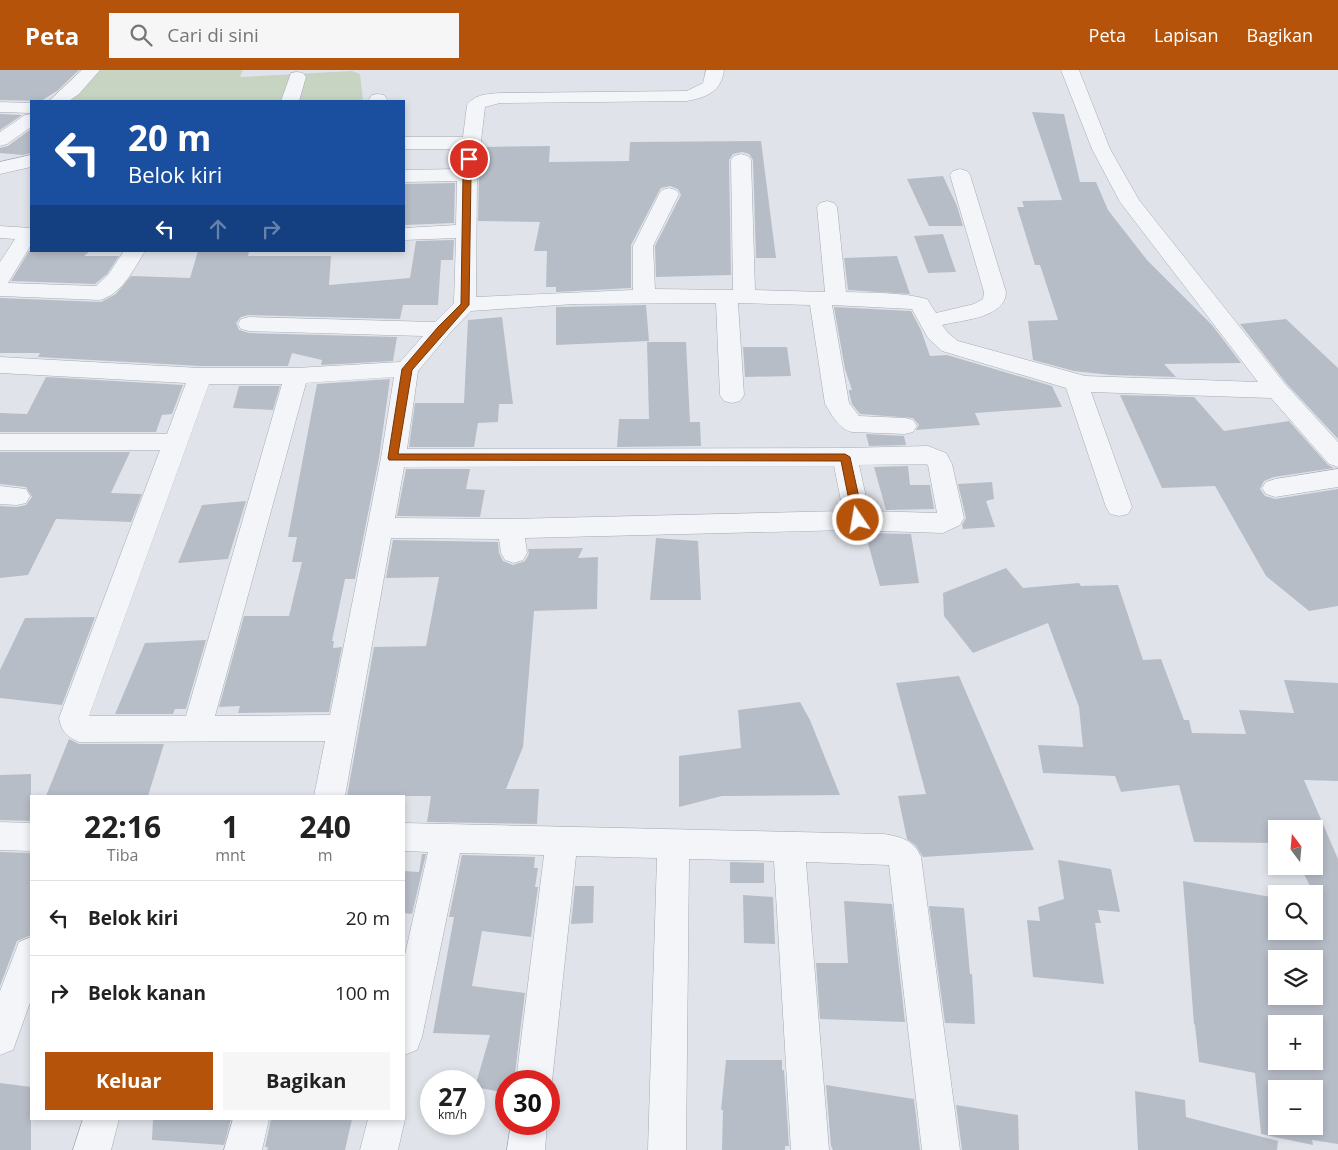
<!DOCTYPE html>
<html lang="id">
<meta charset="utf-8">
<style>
body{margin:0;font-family:"Open Sans",sans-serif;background:#f6f6f6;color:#222;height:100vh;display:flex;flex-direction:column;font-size:19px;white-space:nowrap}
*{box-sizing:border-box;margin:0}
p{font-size:16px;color:#767676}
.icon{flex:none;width:28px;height:28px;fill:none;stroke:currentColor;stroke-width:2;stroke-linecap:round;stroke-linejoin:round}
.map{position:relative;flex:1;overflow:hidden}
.drawer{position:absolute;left:30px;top:725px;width:375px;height:325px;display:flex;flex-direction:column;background:#fff;border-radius:0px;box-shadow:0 2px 8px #0003}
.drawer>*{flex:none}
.top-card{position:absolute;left:30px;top:30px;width:375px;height:152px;border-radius:0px;box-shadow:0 2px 8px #0003;background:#1a4fa0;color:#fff;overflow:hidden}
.needle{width:32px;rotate:344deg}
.fabs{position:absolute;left:1268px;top:750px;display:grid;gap:10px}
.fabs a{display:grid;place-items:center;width:55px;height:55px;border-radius:0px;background:#fff;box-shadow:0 2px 8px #0003;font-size:25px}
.speed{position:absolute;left:420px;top:1000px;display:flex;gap:10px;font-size:25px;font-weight:700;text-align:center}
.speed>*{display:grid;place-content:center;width:65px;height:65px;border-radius:50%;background:#fff;box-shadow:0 2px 8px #0003;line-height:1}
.speed small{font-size:12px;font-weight:400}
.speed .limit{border:8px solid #d22;background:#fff;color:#111}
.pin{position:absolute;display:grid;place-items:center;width:42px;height:42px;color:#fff;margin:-21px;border:2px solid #fff;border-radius:50%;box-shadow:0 1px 5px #0007}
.me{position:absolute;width:55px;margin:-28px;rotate:348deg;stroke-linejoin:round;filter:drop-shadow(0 0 4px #0008)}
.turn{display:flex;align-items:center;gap:18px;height:105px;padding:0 15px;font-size:22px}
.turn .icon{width:65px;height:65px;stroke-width:2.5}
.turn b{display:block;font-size:35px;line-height:42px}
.lanes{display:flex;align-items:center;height:48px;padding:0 15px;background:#0003;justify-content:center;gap:25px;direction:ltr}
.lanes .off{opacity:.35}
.eta{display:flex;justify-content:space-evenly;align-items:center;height:85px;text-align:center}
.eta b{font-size:30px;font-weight:700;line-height:35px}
.action{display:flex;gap:10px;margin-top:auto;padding:10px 15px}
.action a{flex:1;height:58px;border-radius:0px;background:#b45309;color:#fff;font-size:20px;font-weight:700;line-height:58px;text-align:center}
.action a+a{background:#f6f6f6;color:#222}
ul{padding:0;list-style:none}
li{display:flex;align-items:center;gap:15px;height:75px;padding:0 15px;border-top:1px solid #e0e0e0}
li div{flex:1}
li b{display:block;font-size:19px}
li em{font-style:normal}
header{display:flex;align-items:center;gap:30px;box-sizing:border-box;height:70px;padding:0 25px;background:#b45309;color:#fff}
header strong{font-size:24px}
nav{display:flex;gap:28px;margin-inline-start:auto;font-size:18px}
.search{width:350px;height:45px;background:#f6f6f6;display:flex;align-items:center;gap:12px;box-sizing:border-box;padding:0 18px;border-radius:0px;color:#767676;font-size:19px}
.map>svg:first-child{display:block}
.green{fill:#c6d4c1}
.building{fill:#b7bdc7;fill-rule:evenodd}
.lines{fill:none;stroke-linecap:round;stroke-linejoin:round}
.minor-casing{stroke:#a5abb4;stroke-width:1}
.minor{fill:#f3f5f8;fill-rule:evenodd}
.route{fill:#b45309;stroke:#753606}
</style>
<header>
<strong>Peta</strong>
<div class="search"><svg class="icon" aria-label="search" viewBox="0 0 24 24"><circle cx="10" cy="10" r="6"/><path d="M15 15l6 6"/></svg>Cari di sini</div>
<nav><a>Peta</a><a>Lapisan</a><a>Bagikan</a></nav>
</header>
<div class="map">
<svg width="1338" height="1080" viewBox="0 0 1338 1080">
<rect width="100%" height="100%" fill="#e0e4ea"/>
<!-- green -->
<path class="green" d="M97,0H243L240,7L352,1L360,4L363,31H63Z"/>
<!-- building -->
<path class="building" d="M0,0H79L57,21L41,31L0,30Z
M1032,42L1064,44L1080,112H1096L1108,140L1147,190L1212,255L1241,293L1164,294L1176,307L1111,305L1074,301L1033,290L1028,251L1058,250L1040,195H1035L1017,137H1024L1022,131L1062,130Z
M0,44L22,45L0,60Z
M31,59V83L23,85L0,83V78L8,76Z
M761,71L776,188H756L753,90L749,84L742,82L733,84L729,90L731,205L656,207L655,176L681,125L678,119L670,116L661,118L658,123L631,175V218L556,222V217H546L547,181H534L540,152L478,151L479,105L482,77L550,76L549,92L629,91L630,72Z
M943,106L957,136L963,156H929L907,109Z
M455,113L454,153L404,155V114Z
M943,164L956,202L928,203L914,166Z
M454,170L453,190H441L438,235H403L400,249L249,245L241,247L236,253L239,260L249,263L397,267L393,291L321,295L322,290L292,283L288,296H200L38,287L40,283H0V228L101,232L116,224L131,206L190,208L198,181H249L248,186H331L329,215L410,208L416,171Z
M29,181H90L84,186H119L107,204L95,214L11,211Z
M897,186L910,224L848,220L844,188Z
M646,235L649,271L556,275V237Z
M834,237L911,241L921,260L930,286L947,285L1052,316L1062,337L975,343L980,355L916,360L919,355L913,348L860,344L852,334L849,322V320H852L845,299Z
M502,247L513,334H499L498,352L478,353L474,377H409L415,333H464L468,250Z
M1286,249L1338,298V369L1286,313L1240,254Z
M647,272H686L690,352H700L701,376L617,377L619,349H649Z
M743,277H787L791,306L745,307Z
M46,307L183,315L172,344L162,345L156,362H0V343L27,344Z
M390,309L379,388L355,509H345L332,571H334L333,578L342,577L329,642L238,643L240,636L219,637L244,546H289L302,492H292L297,467H288L317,314Z
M239,316H280L273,340L233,338Z
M1120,325L1194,327L1224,361L1289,351L1328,395L1334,398L1274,407L1264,411L1260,419L1265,426L1275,429L1338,419V536L1309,541L1266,506L1215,416L1162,418Z
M866,364L904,366L906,375L869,376Z
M0,382H130L111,423L142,424L131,452L56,449L28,505L0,508V436L17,437L26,435L32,427L26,417L0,414Z
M908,396L910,415H930L934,439L886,440L874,397Z
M406,399H470L466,419L485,420L480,447L397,446Z
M992,412L994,429L986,431L995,457L963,459L962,455L966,448L958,414Z
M246,431L228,489L178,493L202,435Z
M865,463L911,464L919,513L880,516Z
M656,468L698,471L701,530H650Z
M393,470L498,472L499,483L503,491L513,495L525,491L529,484L528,479L583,478L578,488L598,487L597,539L534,541L523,677L506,719H539L537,754L427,752L431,726H347L374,577L426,576L439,507L386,508Z
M1006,498L1023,518L1079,513L1081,516L1118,515L1143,590L1161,589L1184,650H1189L1192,663L1246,664L1239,640L1294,643L1284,610L1338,613V711L1304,710L1338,789V1074L1312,1070L1313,1075L1261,1064L1255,1003L1199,992L1195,955L1194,954L1183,811L1276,828V861H1314V834L1317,835L1314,824L1300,796H1314V759H1276V773L1194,772L1179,715L1121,722L1115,706L1043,703L1038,675L1083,677L1079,637L1048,553L973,583L944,546L943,523ZM1276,889H1314V926H1276ZM1276,954H1314V991H1276ZM1276,1019H1314V1056H1276Z
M95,547L62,635L0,628V600L25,548Z
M206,570L186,639H175L173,644H115L145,573Z
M959,606L1034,780L923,787L916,776L907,769L898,726L926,724L896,613Z
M800,632L810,650L840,725L722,726L679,737V686L741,678L738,640Z
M69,669L79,674H164L148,726H46Z
M31,704V751L0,750V705Z
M0,782L31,783V865L17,871L0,916Z
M422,784H426L412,844L404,843V801L419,802Z
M462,785L535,787L534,798H538L535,817H538L531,867L482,861L472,916L525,923L514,1011H506V1023L475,1017L490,965L433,963L454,847H449Z
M1058,790L1111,799L1120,842L1098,840L1101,853H1095L1104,914L1033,907L1027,850L1040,851L1038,837L1064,829Z
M730,792L764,793V813H730Z
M575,816H594L593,853L571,854Z
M743,825L773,827L775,874L744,873Z
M844,831L892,834L905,952L820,949L816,893H848Z
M929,836L964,838L970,904H972L975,954L945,953Z
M726,990H782V1000H784L789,1076H785V1080H722L723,1040H721Z
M0,1013L31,1017V1080H0Z
M826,1015L914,1029L920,1080H833L831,1076Z
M1135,1021L1185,1030L1186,1047L1278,1071L1277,1080H1138Z
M956,1035L1018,1045L1019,1080H962Z
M153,1049H231L224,1075L152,1070Z
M271,1049H352L345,1080H267L268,1077H265Z"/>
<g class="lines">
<!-- minor casing -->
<g class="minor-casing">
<path id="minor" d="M82,0H100L79,24L69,31H49Z
M706,0H724C721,22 707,27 687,31L500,33L485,37L477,105L476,227L633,220V176L659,124L662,120L669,118L676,120L679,124L653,176L655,219L733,220L731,90L734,86L741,84L748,86L751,90L755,220L825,222L817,137L820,133L827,131L834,133L837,137L846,222C873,223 900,222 927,229L936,243L974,234L983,229L984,222L950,105L953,101L960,99L967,101L970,105L1006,222C1006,248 962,250 942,255L948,263L958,271L1085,306L1258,312L1120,132L1092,79L1061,0H1079L1110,79L1139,130L1285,314L1338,372V397L1329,394L1271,328L1091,322L1132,437L1128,444L1119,446L1110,444L1106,437L1066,318L942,281L928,268L912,239L832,235L849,333L859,346L905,348L913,350L917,356L913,362L905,364L852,362C839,359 832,345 825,334L810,235L738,233L744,325L740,331L732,333L724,331L720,325L716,233L574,234L471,241L449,264L418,301L407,379L845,378L928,376L946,383L952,394L964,448L960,455L943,463L848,460L525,468L527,483L523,490L514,493L505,490L501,483L499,469L391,468L345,726H314L325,671L79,672C67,667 61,661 59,648L160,380H0V364H167L186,313L0,303V287L200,298H296L400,292L423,266L249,261L241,259L238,254L241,249L249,247L435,252L454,233L456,168L404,170V158L456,155L457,111L404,112V100L458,99L461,79H404V67H463L467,35C475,24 488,24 500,23L687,21L703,13ZM394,307L381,388L330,645L215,646L306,313ZM209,314H282L186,646H89ZM925,394L928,395L937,443L869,441L859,395ZM834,396L843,441L510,449L395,448L404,397Z
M297,2L303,3L306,7L299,31H281L291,3Z
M378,24L384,25L387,29L386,31H368L372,25Z
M0,32L31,33V43L0,42Z
M31,44V57L7,74L0,76V62L25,45Z
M31,85V97L0,104V92Z
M0,156L31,158V175L8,213L96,216L108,205L124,181H145C134,199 122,224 100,230L0,226V192L15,169L0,168Z
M1338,399V417L1275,427L1266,424L1262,418L1266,412L1275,409Z
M0,416L26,419L30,426L26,433L17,435L0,434Z
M0,752L31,753V781L0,780Z
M404,753L884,764C901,767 914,770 921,787L960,1080H922L889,795L806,792L829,1080H791L774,791L689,789L686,1080H648L657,788L576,786L552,1011L549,1019V1011H516L544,785L460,783L422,967L417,980L404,985V889L428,782L404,781Z
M31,867V930L13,980L0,985V921L19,872Z
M404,1047L405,1049L398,1080H360L368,1049H404Z
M83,1049H119L111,1080H73Z
M233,1049H269L262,1080H224Z
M511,1054H547L545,1080H507Z"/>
</g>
<!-- minor -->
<use href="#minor" class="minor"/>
</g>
<!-- route -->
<path class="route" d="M466,87L473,89L471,105L469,235L412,300L398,384H845L850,387L864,450L862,453L858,454L853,450L841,391L389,390L388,388L402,299L438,257L461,234L463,105Z"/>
</svg>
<div class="fabs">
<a><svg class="needle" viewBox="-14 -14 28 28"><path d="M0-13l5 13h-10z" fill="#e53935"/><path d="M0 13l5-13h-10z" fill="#767676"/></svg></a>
<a><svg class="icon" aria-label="search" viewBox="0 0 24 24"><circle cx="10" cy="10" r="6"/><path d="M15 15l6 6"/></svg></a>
<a><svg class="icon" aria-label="layers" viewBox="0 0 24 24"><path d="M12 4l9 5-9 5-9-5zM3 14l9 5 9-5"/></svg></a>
<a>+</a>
<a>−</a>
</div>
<div class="speed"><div>27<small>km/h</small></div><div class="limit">30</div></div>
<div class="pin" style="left:469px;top:89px;background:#d93025"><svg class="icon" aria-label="arrive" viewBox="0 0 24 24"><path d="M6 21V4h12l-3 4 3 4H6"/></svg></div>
<svg class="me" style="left:858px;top:450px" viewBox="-20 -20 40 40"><circle r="17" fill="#b45309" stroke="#fff" stroke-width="3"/><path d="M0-11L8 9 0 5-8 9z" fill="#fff"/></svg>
<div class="top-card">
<div class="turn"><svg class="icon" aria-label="left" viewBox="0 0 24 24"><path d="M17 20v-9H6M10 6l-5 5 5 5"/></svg><div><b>20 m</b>Belok kiri</div></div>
<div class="lanes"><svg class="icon" aria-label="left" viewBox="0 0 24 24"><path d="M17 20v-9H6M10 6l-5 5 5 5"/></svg><svg class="icon off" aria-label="ahead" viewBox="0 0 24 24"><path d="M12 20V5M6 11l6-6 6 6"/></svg><svg class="icon off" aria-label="right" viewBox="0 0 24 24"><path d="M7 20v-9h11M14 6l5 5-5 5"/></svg></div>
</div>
<section class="drawer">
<div class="eta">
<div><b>22:16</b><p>Tiba</p></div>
<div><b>1</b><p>mnt</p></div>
<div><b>240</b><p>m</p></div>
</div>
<ul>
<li><svg class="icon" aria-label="left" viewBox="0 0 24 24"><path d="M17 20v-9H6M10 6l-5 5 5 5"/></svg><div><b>Belok kiri</b></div><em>20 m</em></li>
<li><svg class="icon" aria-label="right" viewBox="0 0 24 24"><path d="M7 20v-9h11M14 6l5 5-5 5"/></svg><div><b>Belok kanan</b></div><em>100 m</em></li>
</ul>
<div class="action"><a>Keluar</a><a>Bagikan</a></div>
</section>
</div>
